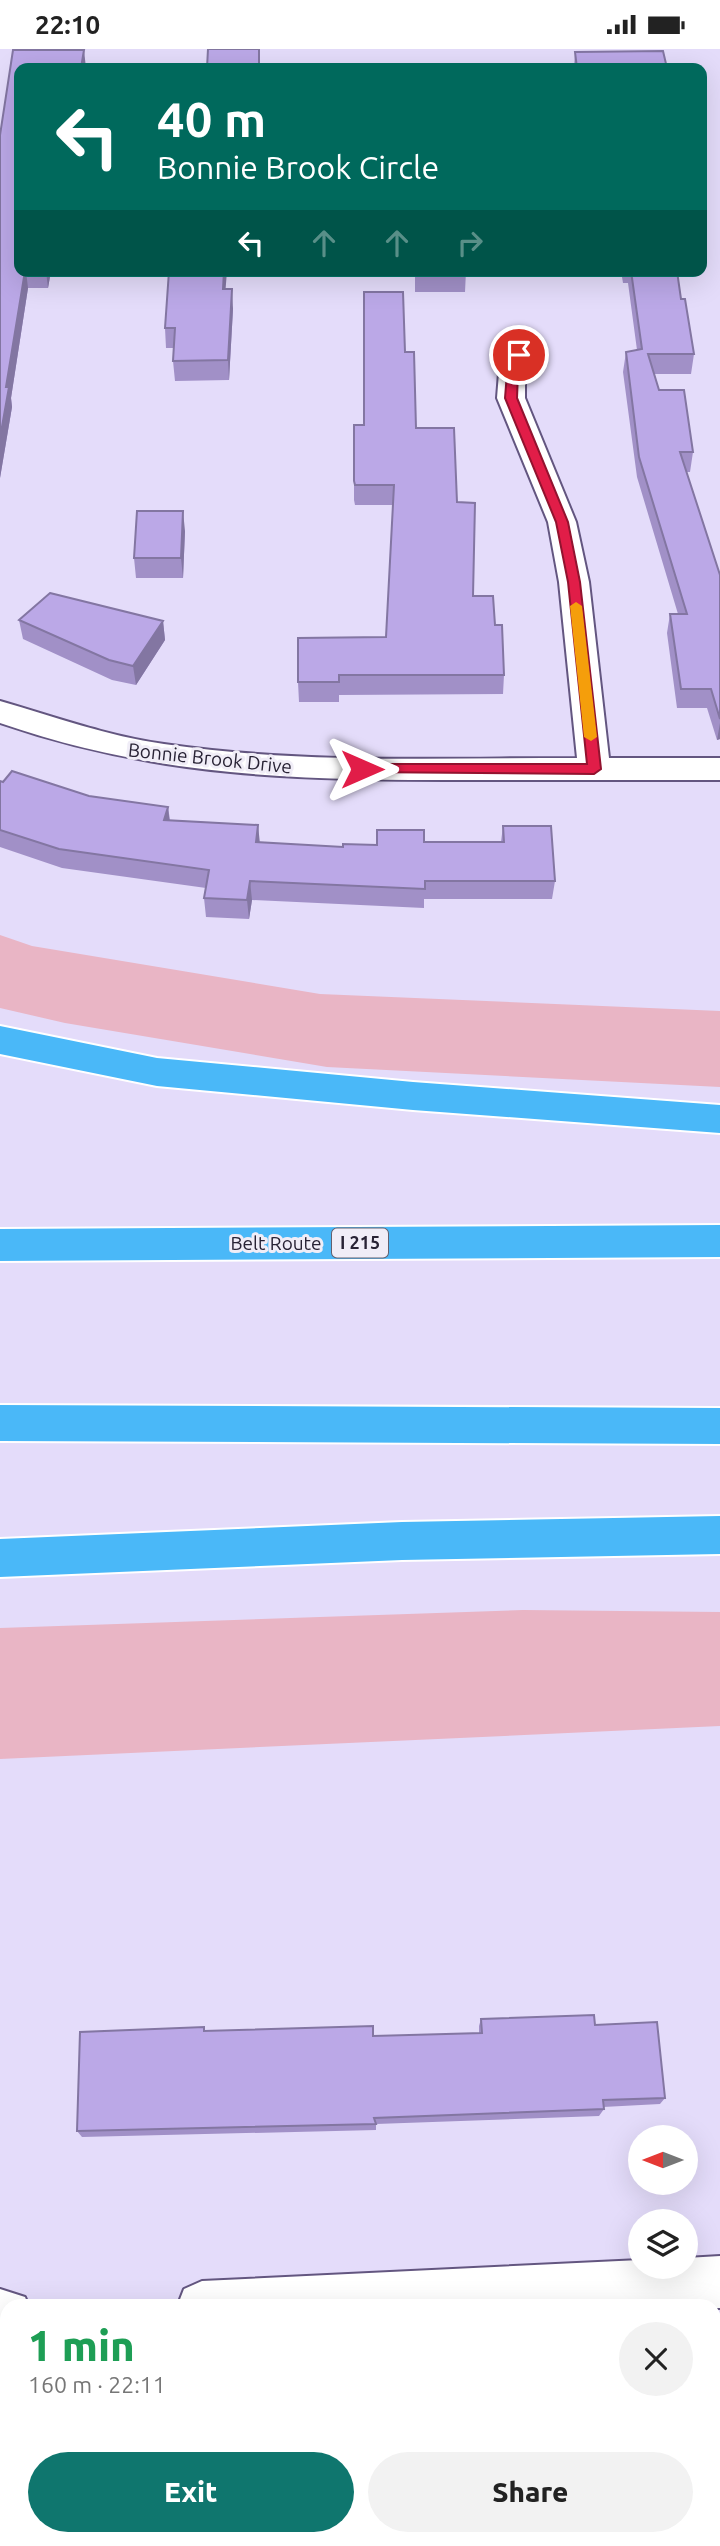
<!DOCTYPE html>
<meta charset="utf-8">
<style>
body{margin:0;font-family:Ubuntu,sans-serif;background:#f2f2f2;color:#222;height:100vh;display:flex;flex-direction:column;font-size:26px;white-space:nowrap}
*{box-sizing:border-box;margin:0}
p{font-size:23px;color:#767676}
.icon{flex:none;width:38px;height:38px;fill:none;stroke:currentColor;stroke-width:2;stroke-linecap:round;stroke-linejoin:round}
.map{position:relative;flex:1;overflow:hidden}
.sheet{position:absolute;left:0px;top:2250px;width:721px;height:247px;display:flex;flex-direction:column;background:#fff;border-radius:21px 21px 0 0;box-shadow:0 7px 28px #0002}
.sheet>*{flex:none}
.hud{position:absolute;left:14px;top:14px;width:693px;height:214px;border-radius:14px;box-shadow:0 7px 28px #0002;background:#00695c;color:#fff;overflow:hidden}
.needle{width:46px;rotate:270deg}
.fabs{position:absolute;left:628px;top:2076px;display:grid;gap:14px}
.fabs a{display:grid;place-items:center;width:70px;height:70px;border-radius:50%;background:#fff;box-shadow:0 7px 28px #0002;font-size:35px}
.pin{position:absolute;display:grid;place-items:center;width:60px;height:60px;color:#fff;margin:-30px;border:4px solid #fff;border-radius:50%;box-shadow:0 2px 7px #0007}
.me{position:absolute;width:77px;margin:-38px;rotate:90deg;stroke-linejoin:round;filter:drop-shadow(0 0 5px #0008)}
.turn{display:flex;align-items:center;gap:24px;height:147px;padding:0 28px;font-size:32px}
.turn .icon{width:91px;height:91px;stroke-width:2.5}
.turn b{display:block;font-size:49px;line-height:60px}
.lanes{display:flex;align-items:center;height:66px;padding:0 28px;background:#0003;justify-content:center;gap:35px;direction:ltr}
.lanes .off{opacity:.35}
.round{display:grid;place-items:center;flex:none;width:74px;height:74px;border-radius:37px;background:#f2f2f2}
.overview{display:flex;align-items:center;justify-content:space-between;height:119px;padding:0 28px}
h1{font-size:42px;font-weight:800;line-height:52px;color:#1e9e55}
.button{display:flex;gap:14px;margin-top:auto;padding:14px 28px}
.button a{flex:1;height:80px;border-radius:42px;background:#0f766e;color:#fff;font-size:28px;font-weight:800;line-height:80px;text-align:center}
.button a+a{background:#f2f2f2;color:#222}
.status{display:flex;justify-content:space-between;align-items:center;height:49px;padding:0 35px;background:#fff;direction:ltr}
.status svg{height:19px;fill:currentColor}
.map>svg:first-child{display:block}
.green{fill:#e9b5c5}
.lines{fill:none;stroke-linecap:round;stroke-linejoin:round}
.minor-casing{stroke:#635680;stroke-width:4}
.highway-casing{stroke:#fff;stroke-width:4}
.minor{fill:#fff;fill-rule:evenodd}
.highway{fill:#4ab8f8;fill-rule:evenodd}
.wall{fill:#a190c7}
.shaded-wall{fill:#8376a2}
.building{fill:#bba8e7;stroke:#8376a2;stroke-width:2}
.route{fill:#e11d48;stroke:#92132f;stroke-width:2}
.slow{fill:#f59e0b}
.labels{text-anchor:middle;stroke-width:6;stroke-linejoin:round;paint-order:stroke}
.shield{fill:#f0edf7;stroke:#64606f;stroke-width:2}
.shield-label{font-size:18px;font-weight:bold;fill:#282335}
.street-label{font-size:19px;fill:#282335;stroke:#f0edf7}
</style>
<div class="status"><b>22:10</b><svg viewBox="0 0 49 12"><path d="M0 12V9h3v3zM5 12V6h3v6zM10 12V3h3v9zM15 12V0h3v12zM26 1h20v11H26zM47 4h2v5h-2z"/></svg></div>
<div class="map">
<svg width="720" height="2497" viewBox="0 0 720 2497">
<rect width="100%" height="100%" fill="#e4dcfa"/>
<!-- green -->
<path class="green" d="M0,886L32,897L320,945L720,962V1038L327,1018L65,974L0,959Z
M523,1561L720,1563V1677L0,1710V1579Z"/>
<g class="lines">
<!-- minor casing -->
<g class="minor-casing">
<path id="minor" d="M528,286L537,288L541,294L532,307L525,324V349L576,473L589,533L609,709H720V731C635,731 550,731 466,731C300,731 159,729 0,674V652C55,668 107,687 164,695C300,715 440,709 577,709L559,533L548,473L497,349L499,324L506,306L519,288Z
M720,2207V2259L177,2258L184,2240L202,2232L640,2211V2217H686V2209Z
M0,2240L25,2248L29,2258H7V2292H0Z
M243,2490H297V2497H243Z"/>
</g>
<!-- highway casing -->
<g class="highway-casing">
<path id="highway" d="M0,977L157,1009L413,1033L720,1056V1084L413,1061L157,1037L0,1005Z
M720,1176V1208L0,1212V1180Z
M0,1356L720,1359V1395L0,1392Z
M720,1467V1505L402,1511L0,1528V1490L402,1473Z"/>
</g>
<!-- minor -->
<use href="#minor" class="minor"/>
<!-- highway -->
<use href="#highway" class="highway"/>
</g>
<!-- wall -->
<path class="wall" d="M575,3L667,19H574Z
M0,86L19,222H51L48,239H28L11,349L12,358L0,429Z
M415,222H466L465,243H415Z
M621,222H677L681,250L694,305L691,325H654L659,341L693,403L690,423H686L720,526V690L717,691L707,659H677L667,584L670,565H678L637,428L623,323L626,303L637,301L628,234H623Z
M226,240L233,260L229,331L175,332L173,312L174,299H166L165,279Z
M405,303L416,379L457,453L473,547L495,576L504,626L503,645L339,646V653H299L298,633L386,588L393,456H355L354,451V376H364Z
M185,482L183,529H136L134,509Z
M19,571L163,572L165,591L136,636L112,631L23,590Z
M0,732L3,733L89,747L168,758L170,771L258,776L259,793L343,798L424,793H501L503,777L555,832L552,850H424V859L252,851L249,870L206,868L204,849L206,839L62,819L0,798Z
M481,1970L595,1976L665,2049L660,2055L603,2058L604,2060L599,2067L376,2075V2081L82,2088L77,2082L205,1982L373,1987L479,1984V1977Z
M714,2335H720V2468H714Z"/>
<!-- shaded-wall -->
<path class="shaded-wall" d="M84,1L86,19H81Z
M25,222H26L28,239L11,349L12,358L0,429V389L6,338Z
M46,222H51L48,239Z
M224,222H227L224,260L223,240Z
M232,240L233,260L229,331L228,311Z
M183,462L185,482L183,529L181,509Z
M163,572L165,591L136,636L133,617Z
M720,674V690L717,691Z
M168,758L170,777L164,771Z
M258,776L260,795L256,793Z
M250,832L252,851L249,870L247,851Z"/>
<!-- building -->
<path class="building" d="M208,0H259V19H207Z
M13,1H84L81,19H19V222H25L6,338H9L0,389V86Z
M663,2L667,19H577L575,3Z
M169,222H224L223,240H232L228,311L173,312L175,279H165Z
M415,222H466V223H415Z
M631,222H677L681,250H685L694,305H648L659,341H684L693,403H680L720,526V670L711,640H681L670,565H687L639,408L626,303L642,300Z
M364,243H403L405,303H414L416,379H454L457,453L475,454L473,547H493L495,576H502L504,626H339V633H298V589L386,588L394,436H355L354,432V376H364Z
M137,462H183L181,509H134Z
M50,544L163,572L133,617L109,611L19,571Z
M12,722L89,747L168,758L164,771L258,776L256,793L343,798V795L377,796V781H424V793H504L503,777H551L555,832H425V840L250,832L247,851L204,849L209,821L59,800L0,781V732L3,733Z
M594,1966L595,1976L657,1973L665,2049L603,2051L604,2060L374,2069L376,2075L77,2082L80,1983L204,1978V1982L373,1977V1987L482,1984L481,1970Z
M714,2335H720V2405L714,2342Z
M720,2410V2468H714V2411Z
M447,2490H668L669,2497H448Z"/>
<!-- route -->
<path class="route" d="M519,303L524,306L518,324L517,349L568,473L580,533L601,720L594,725L357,723V717L362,715H587L568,533L556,473L505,349L507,324L513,306Z"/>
<!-- slow -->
<path class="slow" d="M576,553L582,557L597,688L591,692L584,688L570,557Z"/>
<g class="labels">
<!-- shield labels -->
<rect class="shield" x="332" y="1179.5" width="56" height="29" rx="5"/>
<g class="shield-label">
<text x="360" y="1200">I 215</text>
</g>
<!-- street labels -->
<g class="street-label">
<text transform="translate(210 709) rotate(6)" y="7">Bonnie Brook Drive</text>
<text x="276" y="1201">Belt Route</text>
</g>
</g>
</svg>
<div class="fabs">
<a><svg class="needle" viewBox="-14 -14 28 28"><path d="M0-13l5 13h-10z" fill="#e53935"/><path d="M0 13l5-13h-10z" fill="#767676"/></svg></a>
<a><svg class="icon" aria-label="layers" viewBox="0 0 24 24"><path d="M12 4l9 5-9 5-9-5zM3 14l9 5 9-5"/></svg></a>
</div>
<div class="pin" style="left:519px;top:306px;background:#d93025"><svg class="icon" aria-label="arrive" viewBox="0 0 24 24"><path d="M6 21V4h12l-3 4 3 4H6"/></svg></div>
<svg class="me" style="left:362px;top:720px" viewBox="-20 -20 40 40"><path d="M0-17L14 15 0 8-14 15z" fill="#e11d48" stroke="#fff" stroke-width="4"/></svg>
<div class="hud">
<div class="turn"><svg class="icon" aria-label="left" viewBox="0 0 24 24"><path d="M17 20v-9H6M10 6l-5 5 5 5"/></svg><div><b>40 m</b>Bonnie Brook Circle</div></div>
<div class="lanes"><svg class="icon" aria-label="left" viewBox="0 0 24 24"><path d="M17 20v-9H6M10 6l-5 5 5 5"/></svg><svg class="icon off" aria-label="ahead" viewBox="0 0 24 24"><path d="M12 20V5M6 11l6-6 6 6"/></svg><svg class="icon off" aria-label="ahead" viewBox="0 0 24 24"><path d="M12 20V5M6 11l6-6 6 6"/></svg><svg class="icon off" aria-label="right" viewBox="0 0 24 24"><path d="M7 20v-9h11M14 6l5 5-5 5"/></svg></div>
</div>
<section class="sheet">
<div class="overview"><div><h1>1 min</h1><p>160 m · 22:11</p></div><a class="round"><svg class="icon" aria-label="close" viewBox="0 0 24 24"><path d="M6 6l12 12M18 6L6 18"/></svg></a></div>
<div class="button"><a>Exit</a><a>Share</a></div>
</section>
</div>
